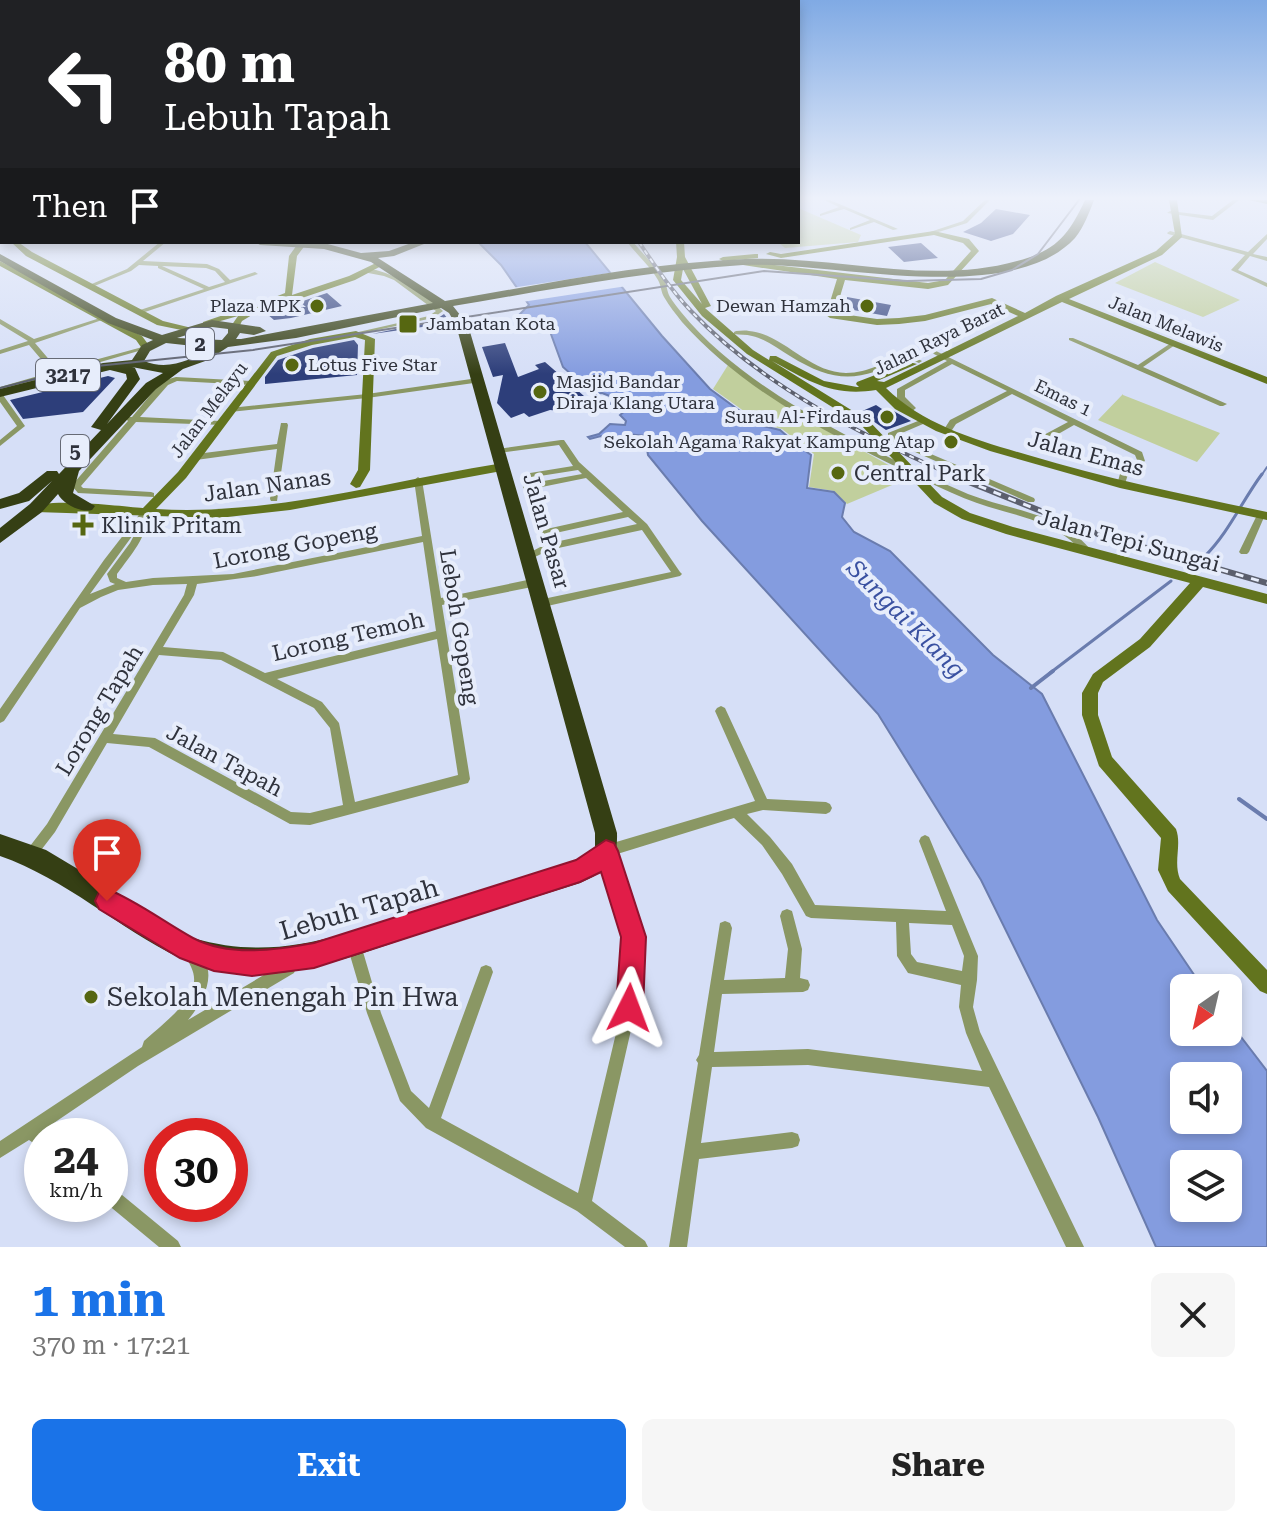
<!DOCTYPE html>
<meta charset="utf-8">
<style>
body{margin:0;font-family:"Roboto Serif",serif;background:#f6f6f6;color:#222;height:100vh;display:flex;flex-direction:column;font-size:30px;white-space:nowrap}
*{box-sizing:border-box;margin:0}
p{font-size:26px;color:#767676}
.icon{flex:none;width:44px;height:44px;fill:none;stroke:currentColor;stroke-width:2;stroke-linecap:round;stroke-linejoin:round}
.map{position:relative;height:1247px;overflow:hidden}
.side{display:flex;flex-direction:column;background:#fff;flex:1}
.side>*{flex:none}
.guide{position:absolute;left:0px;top:0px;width:800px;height:244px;box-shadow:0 4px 12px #0003;background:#202124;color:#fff;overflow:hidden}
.needle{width:52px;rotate:214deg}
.controls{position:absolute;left:1170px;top:974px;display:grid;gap:16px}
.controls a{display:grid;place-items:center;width:72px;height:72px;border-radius:12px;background:#fff;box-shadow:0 4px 12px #0003;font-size:40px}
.speed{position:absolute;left:24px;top:1118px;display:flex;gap:16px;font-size:40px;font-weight:700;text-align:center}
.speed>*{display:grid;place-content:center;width:104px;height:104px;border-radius:50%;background:#fff;box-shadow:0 4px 12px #0003;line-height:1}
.speed small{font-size:20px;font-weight:400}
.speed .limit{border:12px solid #d22;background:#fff;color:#111}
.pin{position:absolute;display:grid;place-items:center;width:68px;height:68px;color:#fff;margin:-82px -34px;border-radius:50% 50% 50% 0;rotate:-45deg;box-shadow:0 0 8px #0007}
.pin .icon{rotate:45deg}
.me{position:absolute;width:88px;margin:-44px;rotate:3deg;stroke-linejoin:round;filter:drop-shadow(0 0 6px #0008)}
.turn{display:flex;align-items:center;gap:28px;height:168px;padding:0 32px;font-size:36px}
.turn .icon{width:104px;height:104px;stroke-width:2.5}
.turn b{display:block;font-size:56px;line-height:68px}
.then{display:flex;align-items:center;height:76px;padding:0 32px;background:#0003;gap:16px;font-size:30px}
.round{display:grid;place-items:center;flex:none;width:84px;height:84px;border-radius:12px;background:#f6f6f6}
.overview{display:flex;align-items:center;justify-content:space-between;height:136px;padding:0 32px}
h1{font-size:48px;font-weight:700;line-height:60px;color:#1a73e8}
.primary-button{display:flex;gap:16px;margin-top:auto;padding:16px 32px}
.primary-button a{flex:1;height:92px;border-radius:12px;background:#1a73e8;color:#fff;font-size:32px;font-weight:700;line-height:92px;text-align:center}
.primary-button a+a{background:#f6f6f6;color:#222}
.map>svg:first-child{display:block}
.green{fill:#c1cf9d}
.water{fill:#849cdf;stroke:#6a7cae;stroke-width:2;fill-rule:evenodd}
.pier{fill:#d6dff7}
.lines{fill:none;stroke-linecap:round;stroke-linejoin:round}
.stream-far2{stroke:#6a7cae;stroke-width:2}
.stream-far1{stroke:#6a7cae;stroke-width:3}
.stream{stroke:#6a7cae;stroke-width:4}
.building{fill:#2d3e7a}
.street{fill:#8a9764;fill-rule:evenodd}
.secondary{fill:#62741e;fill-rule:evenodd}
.highway{fill:#353f14;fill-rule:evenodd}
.tram{stroke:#5b5f6d;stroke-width:2}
.rail-far1-casing{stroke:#5b5f6d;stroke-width:4}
.rail-casing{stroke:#5b5f6d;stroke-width:6}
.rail-far1{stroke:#e7edfb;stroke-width:2;stroke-dasharray:5;stroke-linecap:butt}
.rail{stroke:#e7edfb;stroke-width:3;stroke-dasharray:8;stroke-linecap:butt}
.route{fill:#e11d48;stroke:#92132f;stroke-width:2}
.poi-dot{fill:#566711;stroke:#e7edfb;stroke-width:3}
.labels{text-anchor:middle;stroke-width:8;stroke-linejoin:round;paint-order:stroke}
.far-poi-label{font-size:18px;fill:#2f323c;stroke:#e7edfb;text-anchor:end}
.far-street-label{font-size:18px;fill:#2f323c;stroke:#e7edfb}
.shield{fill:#e7edfb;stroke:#666a75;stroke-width:2}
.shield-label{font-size:20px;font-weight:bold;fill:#2f323c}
.street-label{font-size:22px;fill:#2f323c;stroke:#e7edfb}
.poi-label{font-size:22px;fill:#2f323c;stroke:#e7edfb;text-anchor:start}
.water-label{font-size:24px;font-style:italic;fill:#3a51a1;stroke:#e7edfb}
.near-street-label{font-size:26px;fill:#2f323c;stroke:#e7edfb}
.near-poi-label{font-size:26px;fill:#2f323c;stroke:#e7edfb;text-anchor:start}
</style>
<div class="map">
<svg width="1267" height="1247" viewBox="0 0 1267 1247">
<rect width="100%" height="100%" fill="#d6dff7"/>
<!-- green -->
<path class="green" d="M798,208L861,235L858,242L785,248L778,242H798Z
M1155,262L1240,300L1203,317L1115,283Z
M728,365L820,427L894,468L904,480L847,504L834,491L809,487L814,454L782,429L762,424L713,389Z
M1123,394V395L1220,433L1197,462L1098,420Z"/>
<!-- water -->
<path class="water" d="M478,242H585L662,336L710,389L759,425L780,430L794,442L792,446L800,447L811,455L807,488L834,492L845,503L842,517L854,532L890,551L993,655L1042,694L1157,920L1203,988H1184V1032H1228V1020L1267,1071V1247H1156L1098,1117L981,880L878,714L702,521L648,455L645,436L627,434L618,445L607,442L601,436L590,439L588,437L599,434L610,424L625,425L626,421L620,415L625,411L609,406L615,398L602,393L593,394L563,367L548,326L516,318L529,305L501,265ZM1184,1076H1228V1120H1184ZM1184,1164H1228V1208H1184Z"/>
<!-- pier -->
<path class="pier" d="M616,272L627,286L522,302L511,288Z"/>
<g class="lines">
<!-- stream-far2 -->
<path class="stream-far2" d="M1261,476L1267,467"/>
<!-- stream-far1 -->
<path class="stream-far1" d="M1205,556C1229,532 1242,501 1262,474
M1050,673L1171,581"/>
<!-- stream -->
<path class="stream" d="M1031,688L1053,671
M1239,799L1267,819"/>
</g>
<!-- building -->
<path class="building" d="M996,209L1030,215L1013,234L991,241L963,232L981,223Z
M921,243L938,258L904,262L888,247Z
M327,293L342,306L291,318L274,320L267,314L287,307H306L300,302Z
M847,297L891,305L887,316L842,308Z
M444,314L451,323L372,334L434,321Z
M354,340L358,345L357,375L265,384V377L278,360L313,348Z
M505,343L518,377L539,369L535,365L545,362L584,396L565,403L562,411L550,410L529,417L524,413L511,418L497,403L503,375L493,377L482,347Z
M108,376L115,378L83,412L23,419L10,400Z
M876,405L888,413L892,410L911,421L886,430L860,412Z"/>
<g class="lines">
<!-- street -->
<path class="street" d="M824,200H830L898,229L893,230L874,222L850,230V228L870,220L844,209L820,216V214L839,207Z
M985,200H990L967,223L926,236L921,235L963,221Z
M1233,200H1239L1213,220L1167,213L1170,211L1212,216Z
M0,209H2V213H0Z
M1170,231L1248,252L1267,234V239L1253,254L1267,257V261L1250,256L1238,270L1267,283V287L1231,270L1245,255L1168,234L1167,233Z
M160,242H166L143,261L207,264L219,269L230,280L255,272L258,274L139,314L137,313V311L204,289L158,268V266L139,265L131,271L92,287L87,286L127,269ZM162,266L206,268L215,271L225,282L209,287Z
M627,242H633C643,254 656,266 664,280C667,285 667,292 670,297C673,302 677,307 681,312C720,360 777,397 831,427C875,451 921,474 968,494C1011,511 1064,513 1093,553L1091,555H1085C1057,520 1017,517 977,503C960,497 943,489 926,481C841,441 745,393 682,322C676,314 669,306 664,297C661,292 661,285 658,280C650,266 637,255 627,242Z
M376,270C402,277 424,293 443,311L433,318L354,335V333L429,316L436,311L394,280L384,276L363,272L366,270Z
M100,318L105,319L35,343L58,370L146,346L149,348L0,391V387L52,372L29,345L0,354V350L28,341L0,324V319L34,339Z
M736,331C740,331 744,330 749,331C783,334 809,373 846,373C869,373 886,361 906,353L922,361L919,363L906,358C860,382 835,384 790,356C778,349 766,339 752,336C746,334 740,335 734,334V332Z
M1069,338H1073L1138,365L1171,343H1175V345L1143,367L1227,404L1223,406H1220L1069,340Z
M936,351L1142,452L1145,461L1129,471L1124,487H1118L1117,485L1121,470L1137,460L1135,455L1074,425L1046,441H1040V437L1068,422L1012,394L956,424L950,433H944L943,431L950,420L1007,391L952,364L905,390V397L916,408L910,413H904L903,411L907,408L897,398V389L947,361L934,354L933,353Z
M176,377L251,381L255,383L251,385L177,381L168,385L140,417L220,421H223V425L136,422L81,486L83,488L151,492L154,493V497L78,493L72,486L73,484L128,421L126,419L127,417H132L162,381Z
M478,378H481V382L367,398L230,412L226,410L230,408L367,394Z
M0,395H3L25,426L0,446V440L17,426L0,402Z
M923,419H929L930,421L895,436L896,439L1034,498L1035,500L1034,502H1028L888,440V433Z
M281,423H287L288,425L277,501H271L270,499L277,449L196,460L192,457L196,454L277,444Z
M561,440H564L579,462L647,524L680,572L682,574L680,576L543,607L540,606L538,603L543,599L671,572L642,530L549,550L533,558H527L525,556L527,554L546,544L637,524L628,517L542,536L539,535L538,533L539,531L542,530L623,512L586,478L527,490L524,489L523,487L527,484L582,474L578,470L521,479V475L524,474L573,466L559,445L498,453L494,451L498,449Z
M418,477L422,480L441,598L537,578L542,582L537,586L442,605L470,779L468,783L310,825L290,824L149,747L107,743L55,832L35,858L31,860L27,858L25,854L27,850L47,824L184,595L187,584L153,585L118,590L101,597L80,608L4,721L0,723V709L104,560L142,511H148L149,513C147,537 131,555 117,574V578L126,582L153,578L233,574L422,536L414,480ZM138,528L130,543L107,574L110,582L115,584L90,594ZM423,542L436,631L265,673L223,652L163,647L194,595L197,584L257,576ZM437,639L458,775L355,802L339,723L322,702L277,679ZM159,655L221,660L314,708L330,728L343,805L310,813L291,812L155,738L113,734Z
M1261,512L1265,515L1249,552L1247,554H1241L1239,552L1257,515Z
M721,706L725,708L767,799L826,802L830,804L832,808L830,812L826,814L763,810L747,814L770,837L792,864L815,905L946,911L919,841L921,837L925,835L929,837L978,956L977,980L973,1007L980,1032L1084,1247H1066L989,1087L808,1065L712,1067L701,1143L792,1132L798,1134L800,1140L798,1146L792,1148L699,1159L687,1247H669L698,1063L696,1060L699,1055L720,923L725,921L730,923L732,928L724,980L785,978L788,949L780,916L782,911L787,909L792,911L802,949L800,978L808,980L810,985L808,990L803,992L722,994L714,1052L808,1049L982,1071L966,1033L959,1007L961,985L908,973L897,956L896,922L811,918L806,916L782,874L762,845L734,818L614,855L641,937L636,1008L592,1201L645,1241L648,1247H625L577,1211L426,1128L400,1101L367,1013L347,945L349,940L354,938L359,940L361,945L381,1013L411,1091L429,1108L481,967L486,965L491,967L493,972L441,1118L578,1193L622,1008L627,937L600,851L602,847L606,845L755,801L715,711L717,708ZM909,923L952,925L964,956L962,971L917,962L911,954Z
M193,950C222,967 204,1001 188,1020L284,963L289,961L294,963L296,968L294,973L138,1066L42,1131L48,1136H42V1149L29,1140L0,1158V1141L142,1047L144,1041C159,1027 192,1003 194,982C195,972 190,965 186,957L188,952Z
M110,1188L116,1190L178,1241L181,1247H159L107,1204H110Z"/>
<!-- secondary -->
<path class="secondary" d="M1169,200H1177L1182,237L1162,255L1069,299L1267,377V384L1062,302L886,388C923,425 979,441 1028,455C1107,479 1187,495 1267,512V520L1120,488L990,451L936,431L895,409L876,390C832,397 809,381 772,361L869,421L942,497L970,513L1013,527L1267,594V604L1203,587L1150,647L1103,682L1098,693V715L1112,757L1176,829C1182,845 1173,862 1180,879L1267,970V994L1260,991L1168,891L1158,870L1161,838L1099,766L1082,715V693L1093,674L1140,639L1190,583L1006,534L962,519L934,503L861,425L747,354L702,316L673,280L677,257L676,242H684L685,257L711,306L705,308L753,350L769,360L770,356H776L824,381L857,387H859L856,384L857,382L909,362L917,364L877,381L884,382L1018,316L991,304L925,321L899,324L877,325L830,318L826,315L837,279L743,265H740V261L928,283L945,280L971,251L963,243L934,235L781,258L766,254L770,252L781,254L934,231L969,239L979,251L948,285L928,289L845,280L835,313L877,319L899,318L925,315L992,298L1025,313L1056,296L1156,251L1175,234ZM683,269L702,304L681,280Z
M1249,200H1267V204Z
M11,242H18L32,252L163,321L196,329L191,332L157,325L26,256Z
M299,242L306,244L297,256L292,295L349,276L378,262L385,264L355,280L252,315L242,321L237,331L229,329L238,316L203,326V322L244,308L251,309L276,301L275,297L285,293L289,256Z
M755,254H758V258L723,261L719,259L723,257Z
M0,261L142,336L151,348L143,350L136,340L0,266Z
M356,331L375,339L370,470L360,487L356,488L350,484L358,470L365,340L355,337L312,345L277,356L186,478L156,509C273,516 388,481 503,463L509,467L507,470L290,510L219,518L36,512L30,508C44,497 121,506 143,508L178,472L271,352L310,339Z"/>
<!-- highway -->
<path class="highway" d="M1085,200H1094C1089,213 1084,227 1075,238C1009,309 829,260 743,265C646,271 549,290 453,306L468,325L617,833C618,863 607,871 580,883C530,899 479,914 429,931C350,956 261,998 180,958C118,928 66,879 0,856V834L46,850L193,938C278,963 344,934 424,908C475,892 525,877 576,861L595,847V833L456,325L449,313L441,308L296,338L228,347L208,360L183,369L156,389L79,471L73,493L95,506L92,510C81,513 63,504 58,494L42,512L0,543V528L30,504L52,481L29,501L0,509V499L19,493L47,471H57L59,474L101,430L91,427L127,379L126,374L110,370L0,397V389L103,363L132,360L142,345L153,340L108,323L0,261V254L116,318L162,335L212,320L260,327L266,331L254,335L240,333L236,339H241L433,303L371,262L324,249L260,245L255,242L324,243L361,253L389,251L414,242H429L394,256L378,258L445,301C544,284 645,263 745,259C836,255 927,286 1017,261C1056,251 1069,235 1085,200ZM212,327L228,329V333L222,340L177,338ZM166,343L212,348C191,360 168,371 144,361L150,351ZM132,367L163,373L146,383L107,424L140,379L135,368Z
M0,221L2,222V228L0,227Z"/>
<!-- tram -->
<path class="tram" d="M0,388L77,368L253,350L764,271L907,281L981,279L1012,270L1038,254L1079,200"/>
<!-- rail-far1 casing -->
<g class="rail-far1-casing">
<path id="rail-far1" d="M639,242C655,266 671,290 691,311C761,385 861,435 954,476"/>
</g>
<!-- rail casing -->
<g class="rail-casing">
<path id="rail" d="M949,474L1098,534L1267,583"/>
</g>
<!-- rail-far1 -->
<use href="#rail-far1" class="rail-far1"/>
<!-- rail -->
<use href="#rail" class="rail"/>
</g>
<!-- sky -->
<linearGradient id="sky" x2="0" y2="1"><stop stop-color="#80aae4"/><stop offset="0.53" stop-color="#edf1fb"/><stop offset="1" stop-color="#edf1fb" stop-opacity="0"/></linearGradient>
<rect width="1267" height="374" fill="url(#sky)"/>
<!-- route -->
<path class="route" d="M606,840L614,843L618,851L646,937L643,1008L639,1017L629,1021L620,1017L616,1008L621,937L601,872L580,882L314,968L252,976L214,971L180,958L99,909L95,901L99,892L107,889C137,901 164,922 193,938C229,957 276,950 314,943L576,860Z"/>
<!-- markers -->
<g class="poi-dot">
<circle cx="317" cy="306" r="8"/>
<circle cx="867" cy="306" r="8"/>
<rect x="398" y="314" width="20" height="20" rx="4"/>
<circle cx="292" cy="365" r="8"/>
<circle cx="540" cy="392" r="8"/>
<circle cx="887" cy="417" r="8"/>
<circle cx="951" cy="442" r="8"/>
<circle cx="838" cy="473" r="8"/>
<path d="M79 513h8v8h8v8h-8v8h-8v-8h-8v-8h8z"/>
<circle cx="91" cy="997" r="8"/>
</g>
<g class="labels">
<!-- far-poi labels -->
<g class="far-poi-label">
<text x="301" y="312">Plaza MPK</text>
<text x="851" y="312">Dewan Hamzah</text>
<text x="426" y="330" text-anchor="start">Jambatan Kota</text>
<text x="308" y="371" text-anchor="start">Lotus Five Star</text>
<text x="556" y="388" text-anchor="start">Masjid Bandar<tspan x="556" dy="21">Diraja Klang Utara</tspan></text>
<text x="871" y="423">Surau Al-Firdaus</text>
<text x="935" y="448">Sekolah Agama Rakyat Kampung Atap</text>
</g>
<!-- far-street labels -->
<g class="far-street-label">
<text transform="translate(1166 324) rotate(22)" y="6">Jalan Melawis</text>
<text transform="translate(939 339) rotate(-26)" y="6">Jalan Raya Barat</text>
<text transform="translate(1063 398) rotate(26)" y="6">Emas 1</text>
<text transform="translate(209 410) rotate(-53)" y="6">Jalan Melayu</text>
</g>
<!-- shield labels -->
<g class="shield">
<rect x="186" y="328" width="28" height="32" rx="6"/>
<rect x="36" y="359" width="64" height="32" rx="6"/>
<rect x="61" y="435" width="28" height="32" rx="6"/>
</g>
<g class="shield-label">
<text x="200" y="351">2</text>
<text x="68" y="382">3217</text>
<text x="75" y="458">5</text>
</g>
<!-- street labels -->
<g class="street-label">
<text transform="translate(1086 453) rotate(15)" y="8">Jalan Emas</text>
<text transform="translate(267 485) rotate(-8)" y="8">Jalan Nanas</text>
<text transform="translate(547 531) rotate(74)" y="8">Jalan Pasar</text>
<text transform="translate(1129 540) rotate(15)" y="8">Jalan Tepi Sungai</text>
<text transform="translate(295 545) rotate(-11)" y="8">Lorong Gopeng</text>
<text transform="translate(460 627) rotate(81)" y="8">Leboh Gopeng</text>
<text transform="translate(348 636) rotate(-13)" y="8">Lorong Temoh</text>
<text transform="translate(99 710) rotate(-59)" y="8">Lorong Tapah</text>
<text transform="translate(225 760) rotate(28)" y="8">Jalan Tapah</text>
</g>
<!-- poi labels -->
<g class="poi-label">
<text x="854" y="481">Central Park</text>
<text x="101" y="533">Klinik Pritam</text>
</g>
<!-- water labels -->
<g class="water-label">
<text transform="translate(906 619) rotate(45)" y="8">Sungai Klang</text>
</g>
<!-- near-street labels -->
<g class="near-street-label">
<text transform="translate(359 909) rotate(-16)" y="9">Lebuh Tapah</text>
</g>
<!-- near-poi labels -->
<g class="near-poi-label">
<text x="107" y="1006">Sekolah Menengah Pin Hwa</text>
</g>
</g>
</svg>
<div class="controls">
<a><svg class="needle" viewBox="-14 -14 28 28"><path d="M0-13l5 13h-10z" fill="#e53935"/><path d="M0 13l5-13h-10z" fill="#767676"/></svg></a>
<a><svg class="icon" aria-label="sound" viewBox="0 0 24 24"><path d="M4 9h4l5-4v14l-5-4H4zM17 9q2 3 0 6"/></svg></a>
<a><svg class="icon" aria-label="layers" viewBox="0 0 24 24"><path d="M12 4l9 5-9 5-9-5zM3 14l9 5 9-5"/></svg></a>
</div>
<div class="speed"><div>24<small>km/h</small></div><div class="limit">30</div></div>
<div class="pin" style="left:107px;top:901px;background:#d93025"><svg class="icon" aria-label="arrive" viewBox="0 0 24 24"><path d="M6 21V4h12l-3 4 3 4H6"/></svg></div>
<svg class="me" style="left:629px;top:1008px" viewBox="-20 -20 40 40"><path d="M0-17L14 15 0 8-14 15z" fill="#e11d48" stroke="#fff" stroke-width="4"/></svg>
<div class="guide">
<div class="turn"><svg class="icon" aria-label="left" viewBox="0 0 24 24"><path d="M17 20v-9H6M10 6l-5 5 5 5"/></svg><div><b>80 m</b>Lebuh Tapah</div></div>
<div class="then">Then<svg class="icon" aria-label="arrive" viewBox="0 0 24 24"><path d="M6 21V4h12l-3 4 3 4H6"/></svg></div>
</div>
</div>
<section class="side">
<div class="overview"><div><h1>1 min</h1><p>370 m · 17:21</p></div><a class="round"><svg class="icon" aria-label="close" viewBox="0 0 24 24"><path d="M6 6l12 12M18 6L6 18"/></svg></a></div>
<div class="primary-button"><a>Exit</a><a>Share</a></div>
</section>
